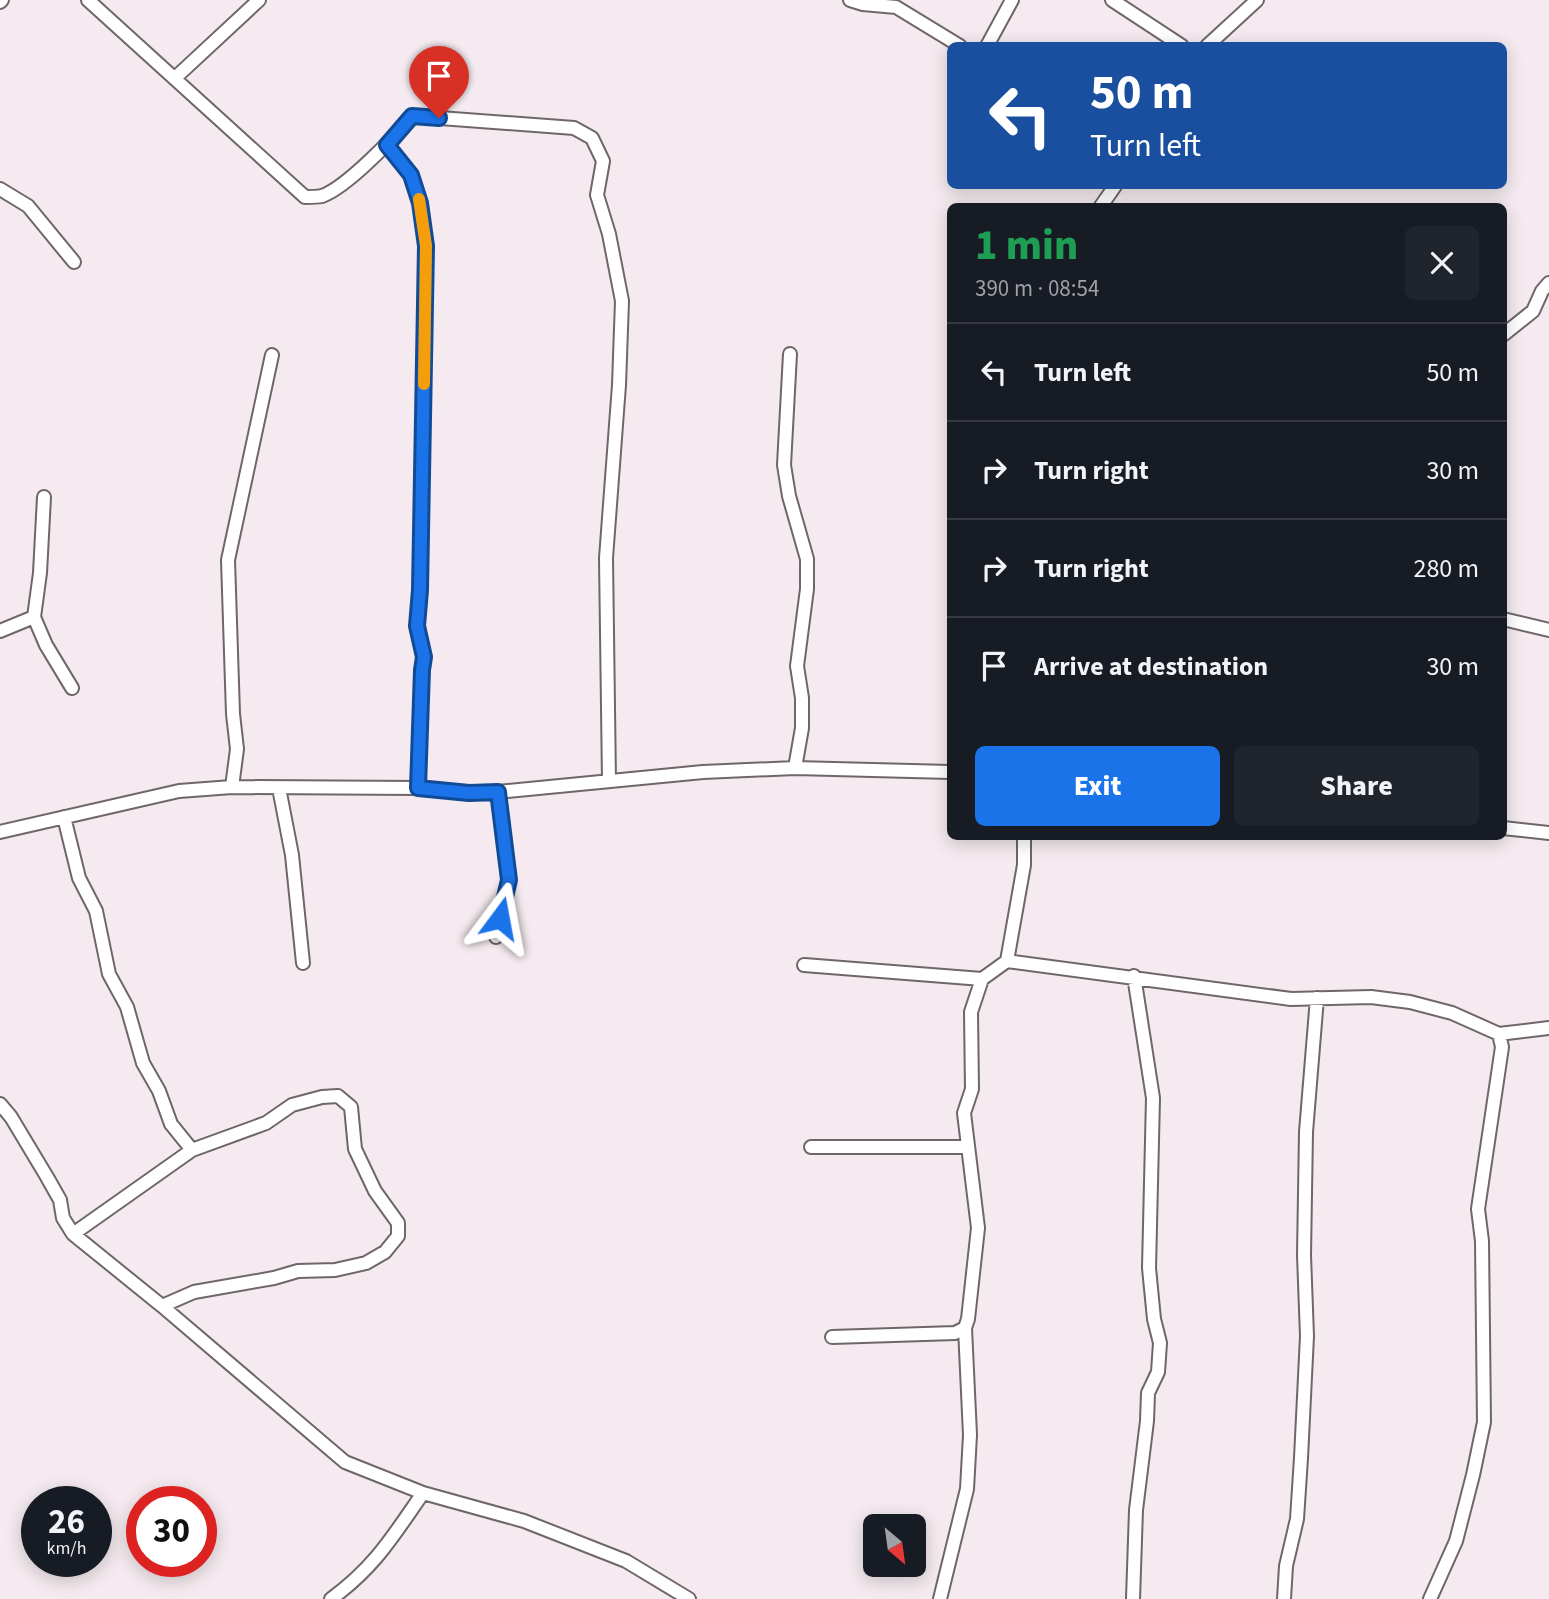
<!DOCTYPE html>
<meta charset="utf-8">
<style>
body{margin:0;font-family:"Source Sans 3",sans-serif;background:#20242c;color:#f1f3f6;height:100vh;display:flex;flex-direction:column;font-size:26px;white-space:nowrap}
*{box-sizing:border-box;margin:0}
p{font-size:23px;color:#9ea1a6}
.icon{flex:none;width:38px;height:38px;fill:none;stroke:currentColor;stroke-width:2;stroke-linecap:round;stroke-linejoin:round}
.map{position:relative;flex:1;overflow:hidden}
.drawer{position:absolute;left:947px;top:203px;width:560px;height:637px;display:flex;flex-direction:column;background:#171b24;border-radius:10px;box-shadow:0 4px 18px #0003}
.drawer>*{flex:none}
.hud{position:absolute;left:947px;top:42px;width:560px;height:147px;border-radius:10px;box-shadow:0 4px 18px #0003;background:#1a4fa0;color:#fff;overflow:hidden}
.needle{width:46px;rotate:151deg}
.tools{position:absolute;left:863px;top:1514px;display:grid;gap:14px}
.tools a{display:grid;place-items:center;width:63px;height:63px;border-radius:10px;background:#171b24;box-shadow:0 4px 18px #0003;font-size:35px}
.speed{position:absolute;left:21px;top:1486px;display:flex;gap:14px;font-size:35px;font-weight:700;text-align:center}
.speed>*{display:grid;place-content:center;width:91px;height:91px;border-radius:50%;background:#171b24;box-shadow:0 4px 18px #0003;line-height:1}
.speed small{font-size:18px;font-weight:400}
.speed .limit{border:10px solid #d22;background:#fff;color:#111}
.pin{position:absolute;display:grid;place-items:center;width:60px;height:60px;color:#fff;margin:-72px -30px;border-radius:50% 50% 50% 0;rotate:-45deg;box-shadow:0 0 7px #0007}
.pin .icon{rotate:45deg}
.me{position:absolute;width:77px;margin:-38px;rotate:13deg;stroke-linejoin:round;filter:drop-shadow(0 0 5px #0008)}
.turn{display:flex;align-items:center;gap:24px;height:147px;padding:0 28px;font-size:32px}
.turn .icon{width:91px;height:91px;stroke-width:2.5}
.turn b{display:block;font-size:49px;line-height:60px}
.round{display:grid;place-items:center;flex:none;width:74px;height:74px;border-radius:10px;background:#20242c}
.summary{display:flex;align-items:center;justify-content:space-between;height:119px;padding:0 28px}
h1{font-size:42px;font-weight:800;line-height:52px;color:#1e9e55}
.action{display:flex;gap:14px;margin-top:auto;padding:14px 28px}
.action a{flex:1;height:80px;border-radius:10px;background:#1a73e8;color:#fff;font-size:28px;font-weight:800;line-height:80px;text-align:center}
.action a+a{background:#20242c;color:#f1f3f6}
ul{padding:0;list-style:none}
li{display:flex;align-items:center;gap:21px;height:98px;padding:0 28px;border-top:2px solid #363941}
li div{flex:1}
li b{display:block;font-size:26px}
li em{font-style:normal}
.map>svg:first-child{display:block}
.lines{fill:none;stroke-linecap:round;stroke-linejoin:round}
.minor-casing{stroke:#6f666a;stroke-width:16}
.minor{stroke:#fff;stroke-width:12}
.route-casing{stroke:#114b97;stroke-width:18}
.route{stroke:#1a73e8;stroke-width:12}
.slow{stroke:#f59e0b;stroke-width:12}
</style>
<div class="map">
<svg width="1549" height="1599" viewBox="0 0 1549 1599">
<rect width="100%" height="100%" fill="#f4eaef"/>
<g class="lines">
<!-- minor casing -->
<g class="minor-casing">
<path id="minor" d="M88,0L305,197C310,197 317,197 322,196C347,187 394,137 413,116L574,128L592,138L603,161L597,195L609,234L622,301L619,385L606,558L609,781
M850,0L863,4L896,7L960,46
M1112,0L1182,46
M0,2L2,0
M987,46L1012,0
M1207,46L1257,0
M175,78L259,0
M388,145L411,175L420,203L426,246L420,590L417,626L424,657L422,670L418,788
M0,189L28,206L74,262
M1101,206L1115,186
M1503,335L1533,311L1542,291L1549,283
M790,354L784,465L789,496L807,559V589L797,666L802,698V728L795,768
M44,497L40,573L34,617L46,645L72,688
M1503,619L1549,630
M0,631L34,617
M232,787L237,749L233,714L228,560L272,355
M279,788L292,855L303,963
M64,817L79,878L96,911L109,974L127,1007L143,1063L159,1091L171,1124L192,1150
M1503,828L1549,833
M0,832L179,791L232,787L418,788L469,793L498,792L703,772L795,768L950,772
M496,937L509,879L498,792
M1007,961L1291,999L1371,997L1410,1002L1452,1013L1499,1034L1549,1028
M804,965L982,979
M0,1104L11,1117L47,1177L60,1200L63,1218L73,1234L162,1306L345,1462L423,1493L524,1521L626,1561L689,1599
M811,1147H967
M73,1234L192,1150L266,1123L292,1105L322,1097L338,1096L351,1107L355,1149L375,1191L398,1223V1236L385,1252L366,1263L335,1270L298,1271L274,1278L194,1292L162,1306
M832,1337L955,1333L965,1328L968,1319L978,1228L964,1113L972,1089L971,1012L982,979L1007,961L1024,865V836
M331,1599C375,1567 393,1536 423,1493
M940,1599L967,1489L970,1435L965,1328
M1133,1599L1136,1510L1147,1421L1148,1393L1158,1372L1160,1343L1154,1319L1149,1268L1153,1098L1134,976
M1284,1599L1286,1566L1297,1519L1301,1458L1307,1336L1304,1255L1306,1132L1317,998
M1430,1599L1456,1541L1473,1475L1484,1422L1482,1241L1478,1209L1502,1047L1499,1034"/>
</g>
<!-- minor -->
<use href="#minor" class="minor"/>
</g>
<g class="lines">
<!-- route casing -->
<g class="route-casing">
<path id="route" d="M439,118L412,116L387,145L411,175L420,203L426,246L420,590L417,626L424,657L422,670L418,788L469,793L498,792L509,880L500,918"/>
</g>
<!-- route -->
<use href="#route" class="route"/>
<!-- slow -->
<path class="slow" d="M419,199L426,246L424,384"/>
</g>
</svg>
<div class="tools">
<a><svg class="needle" viewBox="-14 -14 28 28"><path d="M0-13l5 13h-10z" fill="#e53935"/><path d="M0 13l5-13h-10z" fill="#9ea1a6"/></svg></a>
</div>
<div class="speed"><div>26<small>km/h</small></div><div class="limit">30</div></div>
<div class="pin" style="left:439px;top:118px;background:#d93025"><svg class="icon" aria-label="arrive" viewBox="0 0 24 24"><path d="M6 21V4h12l-3 4 3 4H6"/></svg></div>
<svg class="me" style="left:500px;top:918px" viewBox="-20 -20 40 40"><path d="M0-17L14 15 0 8-14 15z" fill="#1a73e8" stroke="#fff" stroke-width="4"/></svg>
<div class="hud">
<div class="turn"><svg class="icon" aria-label="left" viewBox="0 0 24 24"><path d="M17 20v-9H6M10 6l-5 5 5 5"/></svg><div><b>50 m</b>Turn left</div></div>
</div>
<section class="drawer">
<div class="summary"><div><h1>1 min</h1><p>390 m · 08:54</p></div><a class="round"><svg class="icon" aria-label="close" viewBox="0 0 24 24"><path d="M6 6l12 12M18 6L6 18"/></svg></a></div>
<ul>
<li><svg class="icon" aria-label="left" viewBox="0 0 24 24"><path d="M17 20v-9H6M10 6l-5 5 5 5"/></svg><div><b>Turn left</b></div><em>50 m</em></li>
<li><svg class="icon" aria-label="right" viewBox="0 0 24 24"><path d="M7 20v-9h11M14 6l5 5-5 5"/></svg><div><b>Turn right</b></div><em>30 m</em></li>
<li><svg class="icon" aria-label="right" viewBox="0 0 24 24"><path d="M7 20v-9h11M14 6l5 5-5 5"/></svg><div><b>Turn right</b></div><em>280 m</em></li>
<li><svg class="icon" aria-label="arrive" viewBox="0 0 24 24"><path d="M6 21V4h12l-3 4 3 4H6"/></svg><div><b>Arrive at destination</b></div><em>30 m</em></li>
</ul>
<div class="action"><a>Exit</a><a>Share</a></div>
</section>
</div>
